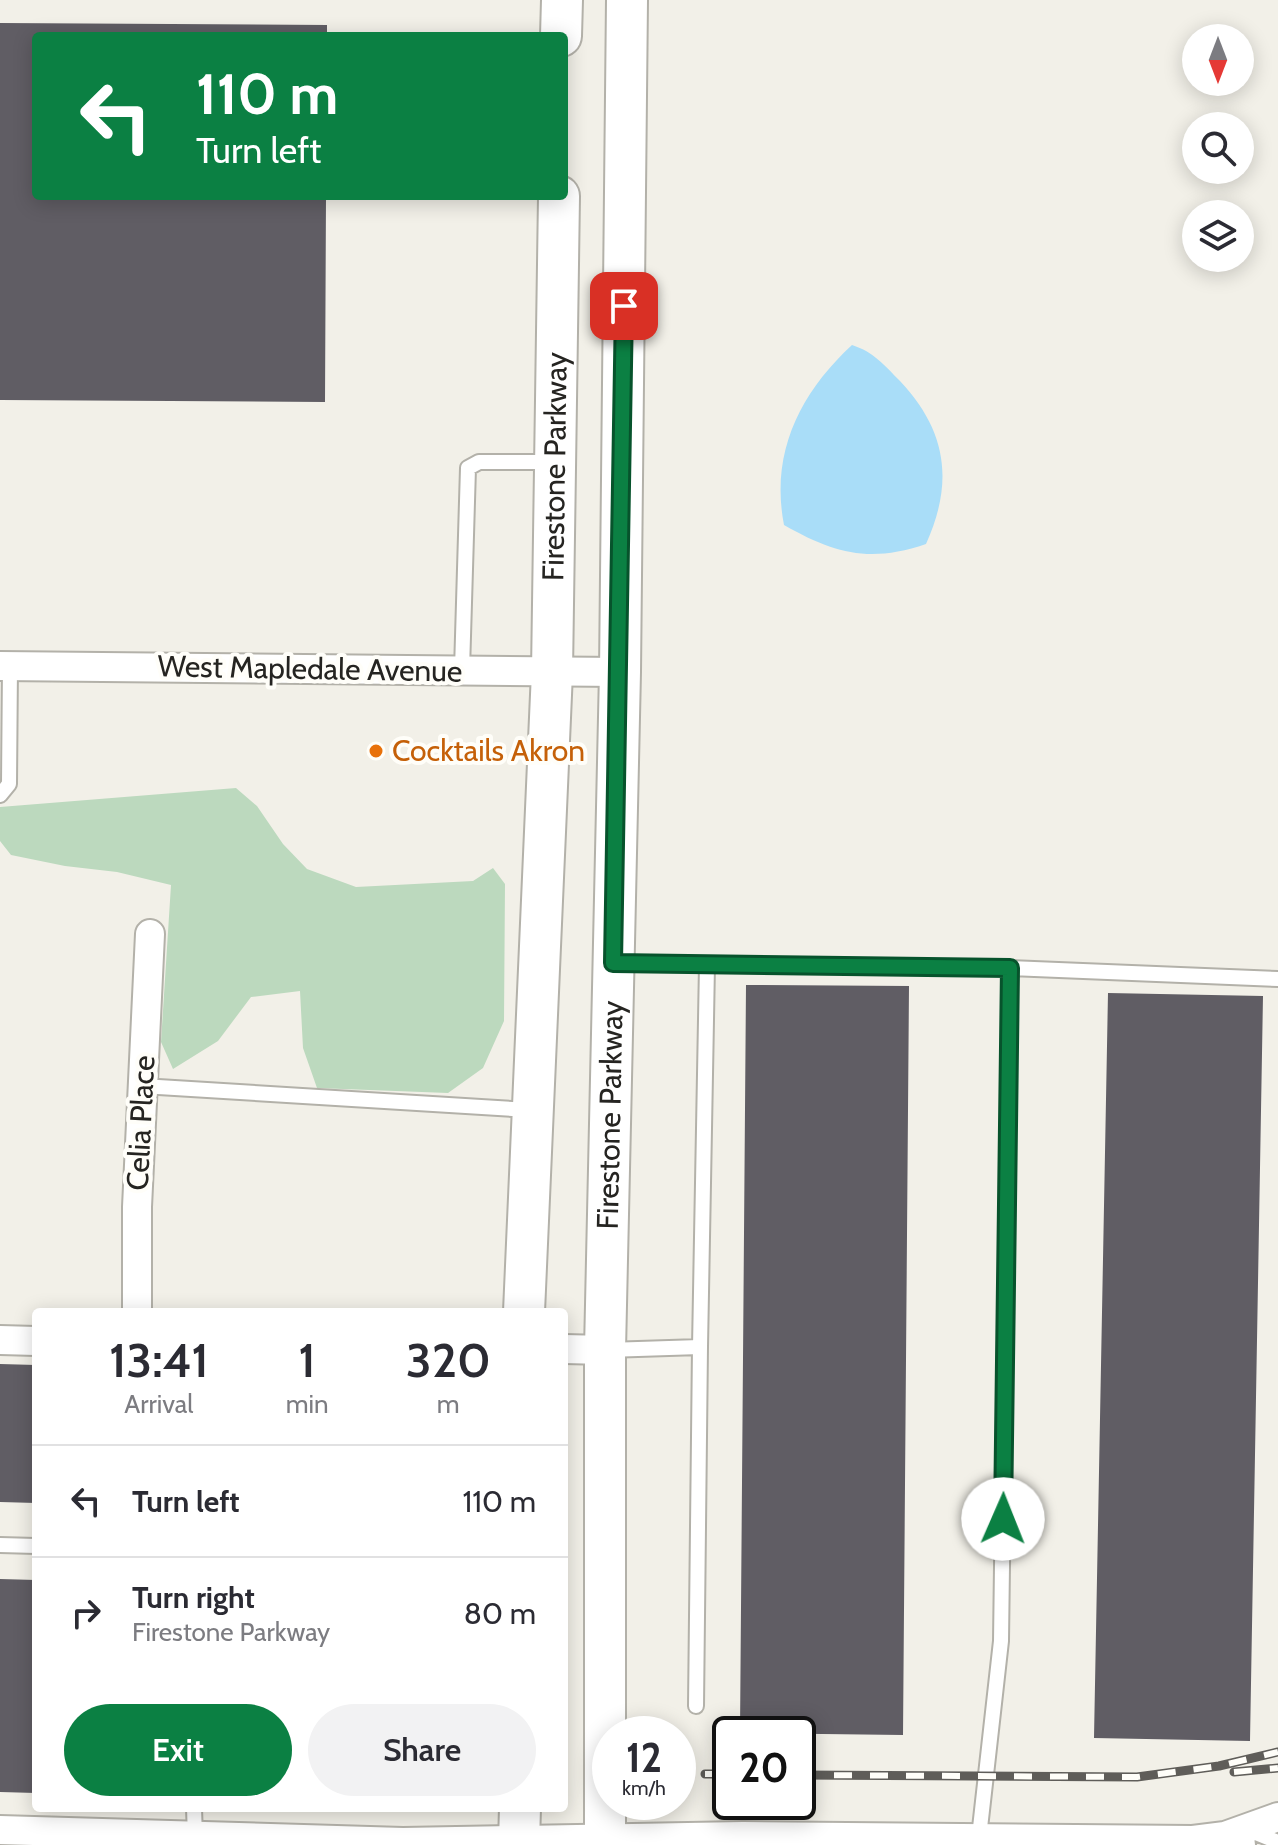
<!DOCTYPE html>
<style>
body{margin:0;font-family:Cabin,sans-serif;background:#f2f2f3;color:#2b2b33;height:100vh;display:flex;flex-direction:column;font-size:30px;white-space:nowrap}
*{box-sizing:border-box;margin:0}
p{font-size:26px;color:#7c7c81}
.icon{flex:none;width:44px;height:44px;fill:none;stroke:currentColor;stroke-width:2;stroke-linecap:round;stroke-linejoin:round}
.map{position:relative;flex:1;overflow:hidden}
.sheet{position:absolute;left:32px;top:1308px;width:536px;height:504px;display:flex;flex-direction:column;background:#fff;border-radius:8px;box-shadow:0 4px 20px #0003}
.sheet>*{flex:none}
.banner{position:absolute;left:32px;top:32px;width:536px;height:168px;border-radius:8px;box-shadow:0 4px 20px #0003;background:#0b8043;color:#fff;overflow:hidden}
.needle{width:52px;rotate:180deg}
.tools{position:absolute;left:1182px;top:24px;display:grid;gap:16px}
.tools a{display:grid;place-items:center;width:72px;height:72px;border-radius:50%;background:#fff;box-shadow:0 4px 20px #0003;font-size:40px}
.speed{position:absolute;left:592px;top:1716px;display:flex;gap:16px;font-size:40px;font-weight:700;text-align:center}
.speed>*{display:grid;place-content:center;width:104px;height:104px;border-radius:50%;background:#fff;box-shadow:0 4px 20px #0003;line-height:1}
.speed small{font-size:20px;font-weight:400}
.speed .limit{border:4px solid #111;border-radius:12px;background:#fff;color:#111}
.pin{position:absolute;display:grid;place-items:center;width:68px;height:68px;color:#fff;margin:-34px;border-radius:16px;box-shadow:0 4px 12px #0006}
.me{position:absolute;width:88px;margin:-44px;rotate:1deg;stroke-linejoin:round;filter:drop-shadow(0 0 6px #0008)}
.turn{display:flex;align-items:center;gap:28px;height:168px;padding:0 32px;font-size:36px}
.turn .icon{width:104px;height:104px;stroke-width:2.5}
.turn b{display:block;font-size:56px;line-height:68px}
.eta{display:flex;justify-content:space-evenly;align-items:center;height:136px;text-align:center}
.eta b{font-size:48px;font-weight:600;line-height:56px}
.action{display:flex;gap:16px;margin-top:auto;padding:16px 32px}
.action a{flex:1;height:92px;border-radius:48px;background:#0b8043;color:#fff;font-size:32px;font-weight:600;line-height:92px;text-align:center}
.action a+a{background:#f2f2f3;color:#2b2b33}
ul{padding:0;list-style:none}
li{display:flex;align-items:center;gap:24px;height:112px;padding:0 32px;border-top:2px solid #e1e1e2}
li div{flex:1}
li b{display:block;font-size:30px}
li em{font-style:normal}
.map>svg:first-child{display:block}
.green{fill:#bcd9be}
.water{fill:#a9ddf8}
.building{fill:#605d64}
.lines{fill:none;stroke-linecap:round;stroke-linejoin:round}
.lane-casing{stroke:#b3b1a9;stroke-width:18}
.street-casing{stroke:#b3b1a9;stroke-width:32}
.secondary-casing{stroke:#b3b1a9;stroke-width:44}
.lane{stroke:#fff;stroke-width:14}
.street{stroke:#fff;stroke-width:28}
.secondary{stroke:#fff;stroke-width:40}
.rail-casing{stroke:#5f5d59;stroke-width:9}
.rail{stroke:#fffef9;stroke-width:6;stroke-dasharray:18;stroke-linecap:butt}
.route-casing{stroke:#07532c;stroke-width:20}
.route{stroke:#0b8043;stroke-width:14}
.food-dot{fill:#e8710a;stroke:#fffef9;stroke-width:3}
.labels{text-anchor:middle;stroke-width:8;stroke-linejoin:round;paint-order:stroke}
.street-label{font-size:30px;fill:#252421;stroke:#fffef9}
.food-label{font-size:30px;fill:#c56008;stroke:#fffef9;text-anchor:start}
</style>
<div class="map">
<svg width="1278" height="1845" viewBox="0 0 1278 1845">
<rect width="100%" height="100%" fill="#f2f0e8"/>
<!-- green -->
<path class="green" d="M236,788L257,806L283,844L307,869L356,887L473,881L493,868L505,884L504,1021L483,1068L448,1093L317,1088L303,1048L300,991L251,997L218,1041L173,1069L161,1042L171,885L117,872L65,866L11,855L0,841V807Z"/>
<!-- water -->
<path class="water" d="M852,345C874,352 884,365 900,381C947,431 954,482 926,544C870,563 835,554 784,525C770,453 800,393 852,345Z"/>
<!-- building -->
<path class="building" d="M0,23L327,25V36H36V196H326L325,402L0,400Z
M746,985L909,986L903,1735L740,1733Z
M1108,993L1263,996L1250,1741L1094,1738Z
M0,1364L36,1365V1503L0,1502Z
M0,1579L36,1580V1793L0,1792Z"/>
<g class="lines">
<!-- lane casing -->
<g class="lane-casing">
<path id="lane" d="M462,670L468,468L479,462H555
M0,795L9,784L10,666
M617,963L1010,968L1001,1641L979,1837
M1010,968L1278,979
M142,1086L529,1110
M607,1350L700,1347L707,965
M0,1545L36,1546
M696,1706L700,1347
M194,1808L195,1837
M1248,1845L1246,1829L1278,1842"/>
</g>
<!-- street casing -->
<g class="street-casing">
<path id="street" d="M0,666L620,672
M137,1312V1207L150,934
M0,1340L36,1341
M564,1349L605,1350
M0,1830L403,1842L743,1836L1193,1840L1225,1836L1278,1817"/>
</g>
<!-- secondary casing -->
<g class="secondary-casing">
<g id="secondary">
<path d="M561,36L562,0"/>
<path id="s1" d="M524,1312L552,672L559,196"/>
<path d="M519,1842L520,1808"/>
<path id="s2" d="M605,1845V1350L620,672L627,0"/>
</g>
</g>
<!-- lane -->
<use href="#lane" class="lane"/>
<!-- street -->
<use href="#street" class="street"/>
<!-- secondary -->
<use href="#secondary" class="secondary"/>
<!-- rail casing -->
<g class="rail-casing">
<path id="rail" d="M1234,1772L1278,1768
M705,1774H730
M798,1775L1137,1777L1219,1766L1278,1752"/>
</g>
<!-- rail -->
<use href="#rail" class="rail"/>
</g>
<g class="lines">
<!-- route casing -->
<g class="route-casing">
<path id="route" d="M624,306L613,963L1010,968L1003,1519"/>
</g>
<!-- route -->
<use href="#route" class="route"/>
</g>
<!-- markers -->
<circle class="food-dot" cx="376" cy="751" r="8"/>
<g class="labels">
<!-- street labels -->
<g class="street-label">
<text dy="10" stroke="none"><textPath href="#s1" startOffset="846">Firestone Parkway</textPath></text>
<text transform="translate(310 669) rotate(1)" y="10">West Mapledale Avenue</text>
<text dy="10" stroke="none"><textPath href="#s2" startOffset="730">Firestone Parkway</textPath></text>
<text transform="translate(141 1123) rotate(-87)" y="10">Celia Place</text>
</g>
<!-- food labels -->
<g class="food-label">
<text x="392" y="761">Cocktails Akron</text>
</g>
</g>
</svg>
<div class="tools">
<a><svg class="needle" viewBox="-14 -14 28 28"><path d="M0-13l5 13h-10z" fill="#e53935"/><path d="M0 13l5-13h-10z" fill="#7c7c81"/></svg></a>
<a><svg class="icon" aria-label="search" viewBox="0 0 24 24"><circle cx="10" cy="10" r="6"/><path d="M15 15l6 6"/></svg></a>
<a><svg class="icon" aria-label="layers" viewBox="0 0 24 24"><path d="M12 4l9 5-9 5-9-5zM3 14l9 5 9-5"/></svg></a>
</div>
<div class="speed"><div>12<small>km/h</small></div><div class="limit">20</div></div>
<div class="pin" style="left:624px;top:306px;background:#d93025"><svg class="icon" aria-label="arrive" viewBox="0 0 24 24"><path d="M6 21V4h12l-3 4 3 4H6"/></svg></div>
<svg class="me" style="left:1003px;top:1519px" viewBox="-20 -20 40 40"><circle r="19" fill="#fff"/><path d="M0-13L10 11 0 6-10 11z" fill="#0b8043"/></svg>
<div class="banner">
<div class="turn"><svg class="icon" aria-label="left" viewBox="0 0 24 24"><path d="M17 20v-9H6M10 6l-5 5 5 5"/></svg><div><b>110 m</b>Turn left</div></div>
</div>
<section class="sheet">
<div class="eta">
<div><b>13:41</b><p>Arrival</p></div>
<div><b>1</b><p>min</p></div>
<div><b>320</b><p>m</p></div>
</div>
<ul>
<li><svg class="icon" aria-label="left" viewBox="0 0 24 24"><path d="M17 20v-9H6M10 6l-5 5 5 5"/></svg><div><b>Turn left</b></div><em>110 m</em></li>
<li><svg class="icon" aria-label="right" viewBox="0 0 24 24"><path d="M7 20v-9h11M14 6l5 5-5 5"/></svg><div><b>Turn right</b><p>Firestone Parkway</p></div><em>80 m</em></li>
</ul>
<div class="action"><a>Exit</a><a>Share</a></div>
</section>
</div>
